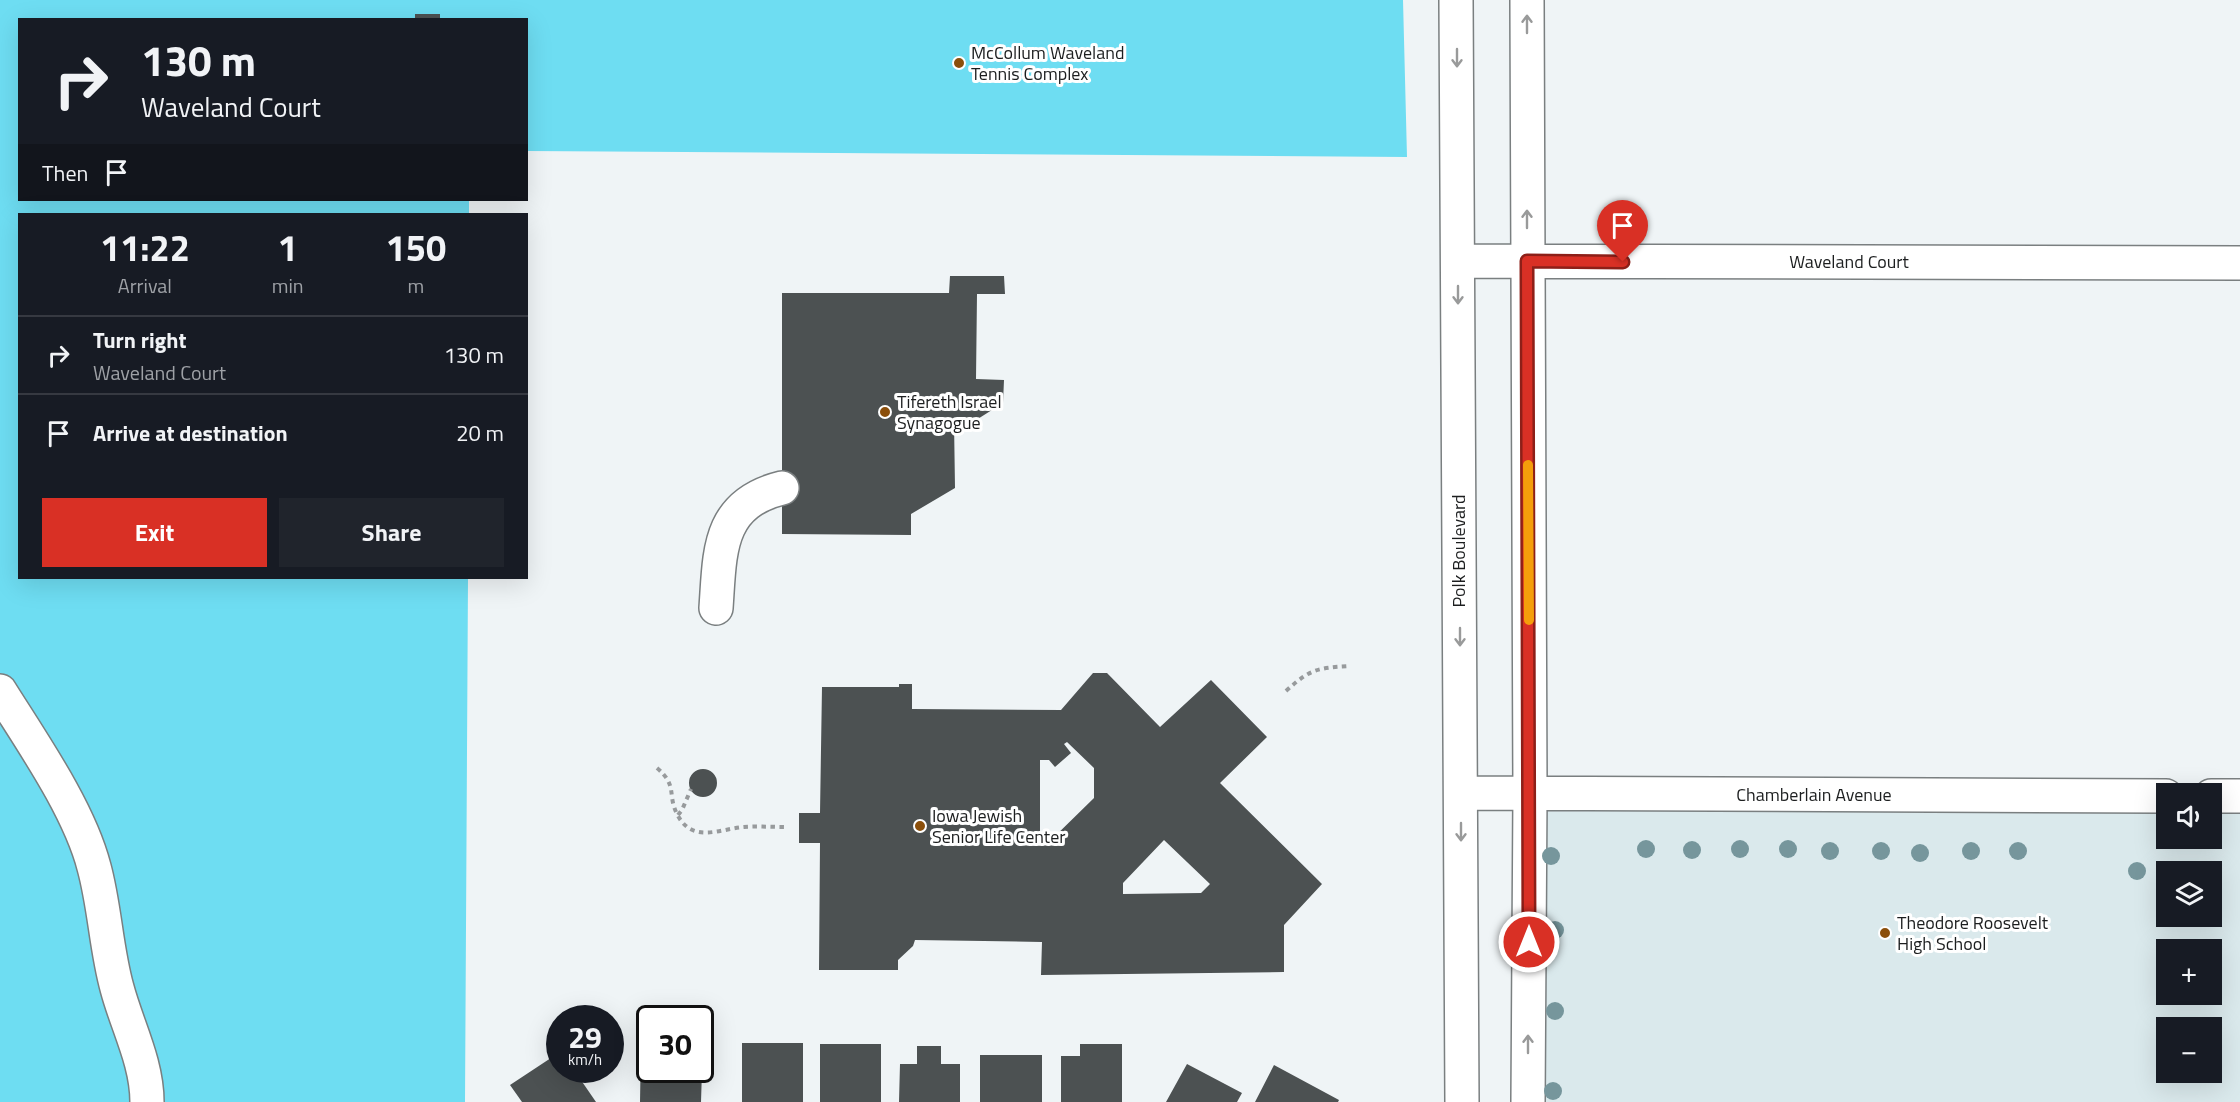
<!DOCTYPE html>
<meta charset="utf-8">
<style>
body{margin:0;font-family:"Titillium Web",sans-serif;background:#20242c;color:#f1f3f6;height:100vh;display:flex;flex-direction:column;font-size:22px;white-space:nowrap}
*{box-sizing:border-box;margin:0}
p{font-size:20px;color:#9ea1a6}
.icon{flex:none;width:33px;height:33px;fill:none;stroke:currentColor;stroke-width:2;stroke-linecap:round;stroke-linejoin:round}
.map{position:relative;flex:1;overflow:hidden}
.details{position:absolute;left:18px;top:213px;width:510px;height:366px;display:flex;flex-direction:column;background:#171b24;border-radius:0px;box-shadow:0 6px 24px #0002}
.details>*{flex:none}
.top-card{position:absolute;left:18px;top:18px;width:510px;height:183px;border-radius:0px;box-shadow:0 6px 24px #0002;background:#171b24;color:#f1f3f6;overflow:hidden}
.fabs{position:absolute;left:2156px;top:783px;display:grid;gap:12px}
.fabs a{display:grid;place-items:center;width:66px;height:66px;border-radius:0px;background:#171b24;box-shadow:0 6px 24px #0002;font-size:30px}
.speed{position:absolute;left:546px;top:1005px;display:flex;gap:12px;font-size:30px;font-weight:700;text-align:center}
.speed>*{display:grid;place-content:center;width:78px;height:78px;border-radius:50%;background:#171b24;box-shadow:0 6px 24px #0002;line-height:1}
.speed small{font-size:15px;font-weight:400}
.speed .limit{border:3px solid #111;border-radius:9px;background:#fff;color:#111}
.pin{position:absolute;display:grid;place-items:center;width:51px;height:51px;color:#fff;margin:-62px -26px;border-radius:50% 50% 50% 0;rotate:-45deg;box-shadow:0 0 6px #0007}
.pin .icon{rotate:45deg}
.me{position:absolute;width:66px;margin:-33px;rotate:0deg;stroke-linejoin:round;filter:drop-shadow(0 0 4px #0008)}
.turn{display:flex;align-items:center;gap:21px;height:126px;padding:0 24px;font-size:27px}
.turn .icon{width:78px;height:78px;stroke-width:2.5}
.turn b{display:block;font-size:42px;line-height:51px}
.then{display:flex;align-items:center;height:57px;padding:0 24px;background:#0003;gap:12px;font-size:22px}
.eta{display:flex;justify-content:space-evenly;align-items:center;height:102px;text-align:center}
.eta b{font-size:36px;font-weight:700;line-height:42px}
.cta{display:flex;gap:12px;margin-top:auto;padding:12px 24px}
.cta a{flex:1;height:69px;border-radius:0px;background:#d93025;color:#fff;font-size:24px;font-weight:700;line-height:69px;text-align:center}
.cta a+a{background:#20242c;color:#f1f3f6}
ul{padding:0;list-style:none}
li{display:flex;align-items:center;gap:18px;height:78px;padding:0 24px;border-top:2px solid #363941}
li div{flex:1}
li b{display:block;font-size:22px}
li em{font-style:normal}
.map>svg:first-child{display:block}
.built{fill:#dae9ec;fill-rule:evenodd}
.green{fill:#6eddf2}
.building{fill:#4c5152;fill-rule:evenodd}
.lines{fill:none;stroke-linecap:round;stroke-linejoin:round}
.minor-casing{stroke:#7a7f80;stroke-width:36}
.path{stroke:#979a9c;stroke-width:4;stroke-dasharray:4.5 4.5;stroke-linecap:butt}
.minor{stroke:#fff;stroke-width:33}
.tree{fill:#76969c}
.oneway{stroke:#999a9a}
.route-casing{stroke:#8d1f18;stroke-width:15}
.route{stroke:#d93025;stroke-width:10}
.slow{stroke:#f59e0b;stroke-width:10}
.poi-dot{fill:#8b4f0b;stroke:#fff;stroke-width:2}
.labels{text-anchor:middle;stroke-width:6;stroke-linejoin:round;paint-order:stroke}
.poi-label{font-size:18px;fill:#1c1e1f;stroke:#fff;text-anchor:start}
.street-label{font-size:18px;fill:#1c1e1f;stroke:#fff}
</style>
<div class="map">
<svg width="2240" height="1102" viewBox="0 0 2240 1102">
<rect width="100%" height="100%" fill="#eff4f6"/>
<!-- built -->
<path class="built" d="M1530,794L2166,796V838H2211V796H2240V1102H1528ZM2166,872H2211V916H2166ZM2166,950H2211V994H2166ZM2166,1028H2211V1072H2166Z"/>
<!-- green -->
<path class="green" d="M0,0H1403L1407,157L527,151L526,20H20V200H469V214H20V578H468L465,1102H0Z"/>
<!-- building -->
<path class="building" d="M415,14H440V20H415Z
M950,276H1004L1005,294H977L976,379L1004,380L1003,403L973,422L954,421L955,488L911,514V535L782,534V293H949Z
M1093,673H1107L1160,727L1211,680L1267,737L1220,783L1322,884L1284,925V972L1041,975L1042,942L915,940L913,946L898,960V970H819L820,843H799V813H820L822,687H899V684H912V709L1061,710ZM1067,742L1094,768V798L1046,845L1040,840V760H1049L1055,767L1071,753L1064,744ZM1164,840L1210,884L1201,893L1123,894V883Z
M689 783a14 14 0 1 1 28 0a14 14 0 1 1-28 0Z
M641,1043H650V1070H702L701,1102H640Z
M742,1043H803V1102H742Z
M820,1044H881V1102H820Z
M1080,1044H1122V1102H1061V1056H1080Z
M917,1046H941V1064H960V1102H899L900,1064H917Z
M560,1052V1070H574L596,1102H522L510,1085Z
M980,1055H1042V1102H980Z
M1187,1064L1242,1093L1237,1102H1166Z
M1274,1065L1339,1100L1338,1102H1255Z"/>
<g class="lines">
<!-- minor casing -->
<g class="minor-casing">
<path id="minor" d="M1456,0L1462,1102
M1527,0L1530,794L1528,1102
M1458,261L2240,263
M716,608C720,552 717,504 782,488
M0,691C32,742 79,809 94,867C105,907 106,949 117,988C127,1026 147,1062 147,1102
M1461,793L2166,796
M2211,796H2240"/>
</g>
<!-- path -->
<path class="path" d="M1286,691C1310,669 1317,668 1349,666
M657,768C678,786 667,794 677,814C692,844 719,829 744,827C758,826 772,827 786,827
M678,815L682,810L691,789"/>
<!-- minor -->
<use href="#minor" class="minor"/>
</g>
<!-- trees -->
<g class="tree">
<circle cx="1646" cy="849" r="9"/>
<circle cx="1740" cy="849" r="9"/>
<circle cx="1788" cy="849" r="9"/>
<circle cx="1692" cy="850" r="9"/>
<circle cx="1830" cy="851" r="9"/>
<circle cx="1881" cy="851" r="9"/>
<circle cx="1971" cy="851" r="9"/>
<circle cx="2018" cy="851" r="9"/>
<circle cx="1920" cy="853" r="9"/>
<circle cx="1551" cy="856" r="9"/>
<circle cx="2137" cy="871" r="9"/>
<circle cx="1555" cy="930" r="9"/>
<circle cx="1555" cy="1011" r="9"/>
<circle cx="1553" cy="1091" r="9"/>
</g>
<!-- one-way arrows -->
<defs><path id="oneway-shaft" d="M-6 0H5M1.5-3L5.5 0L1.5 3" fill="none" stroke-width="1.6" stroke-linecap="round" stroke-linejoin="round" transform="scale(1.5)"/></defs>
<g class="oneway">
<use href="#oneway-shaft" transform="translate(1527 24) rotate(-90)"/>
<use href="#oneway-shaft" transform="translate(1457 58) rotate(90)"/>
<use href="#oneway-shaft" transform="translate(1527 219) rotate(-90)"/>
<use href="#oneway-shaft" transform="translate(1458 295) rotate(90)"/>
<use href="#oneway-shaft" transform="translate(1460 637) rotate(90)"/>
<use href="#oneway-shaft" transform="translate(1461 832) rotate(90)"/>
<use href="#oneway-shaft" transform="translate(1528 1044) rotate(-90)"/>
</g>
<g class="lines">
<!-- route casing -->
<g class="route-casing">
<path id="route" d="M1529,942L1527,261L1623,262"/>
</g>
<!-- route -->
<use href="#route" class="route"/>
<!-- slow -->
<path class="slow" d="M1528,465L1529,620"/>
</g>
<!-- markers -->
<g class="poi-dot">
<circle cx="959" cy="63" r="6"/>
<circle cx="885" cy="412" r="6"/>
<circle cx="920" cy="826" r="6"/>
<circle cx="1885" cy="933" r="6"/>
</g>
<g class="labels">
<!-- poi labels -->
<g class="poi-label">
<text x="971" y="59">McCollum Waveland<tspan x="971" dy="21">Tennis Complex</tspan></text>
<text x="897" y="408">Tifereth Israel<tspan x="897" dy="21">Synagogue</tspan></text>
<text x="932" y="822">Iowa Jewish<tspan x="932" dy="21">Senior Life Center</tspan></text>
<text x="1897" y="929">Theodore Roosevelt<tspan x="1897" dy="21">High School</tspan></text>
</g>
<!-- street labels -->
<g class="street-label">
<text x="1849" y="268">Waveland Court</text>
<text transform="translate(1459 551) rotate(-90)" y="6">Polk Boulevard</text>
<text x="1814" y="801">Chamberlain Avenue</text>
</g>
</g>
</svg>
<div class="fabs">
<a><svg class="icon" aria-label="sound" viewBox="0 0 24 24"><path d="M4 9h4l5-4v14l-5-4H4zM17 9q2 3 0 6"/></svg></a>
<a><svg class="icon" aria-label="layers" viewBox="0 0 24 24"><path d="M12 4l9 5-9 5-9-5zM3 14l9 5 9-5"/></svg></a>
<a>+</a>
<a>−</a>
</div>
<div class="speed"><div>29<small>km/h</small></div><div class="limit">30</div></div>
<div class="pin" style="left:1623px;top:262px;background:#d93025"><svg class="icon" aria-label="arrive" viewBox="0 0 24 24"><path d="M6 21V4h12l-3 4 3 4H6"/></svg></div>
<svg class="me" style="left:1529px;top:942px" viewBox="-20 -20 40 40"><circle r="17" fill="#d93025" stroke="#fff" stroke-width="3"/><path d="M0-11L8 9 0 5-8 9z" fill="#fff"/></svg>
<div class="top-card">
<div class="turn"><svg class="icon" aria-label="right" viewBox="0 0 24 24"><path d="M7 20v-9h11M14 6l5 5-5 5"/></svg><div><b>130 m</b>Waveland Court</div></div>
<div class="then">Then<svg class="icon" aria-label="arrive" viewBox="0 0 24 24"><path d="M6 21V4h12l-3 4 3 4H6"/></svg></div>
</div>
<section class="details">
<div class="eta">
<div><b>11:22</b><p>Arrival</p></div>
<div><b>1</b><p>min</p></div>
<div><b>150</b><p>m</p></div>
</div>
<ul>
<li><svg class="icon" aria-label="right" viewBox="0 0 24 24"><path d="M7 20v-9h11M14 6l5 5-5 5"/></svg><div><b>Turn right</b><p>Waveland Court</p></div><em>130 m</em></li>
<li><svg class="icon" aria-label="arrive" viewBox="0 0 24 24"><path d="M6 21V4h12l-3 4 3 4H6"/></svg><div><b>Arrive at destination</b></div><em>20 m</em></li>
</ul>
<div class="cta"><a>Exit</a><a>Share</a></div>
</section>
</div>
